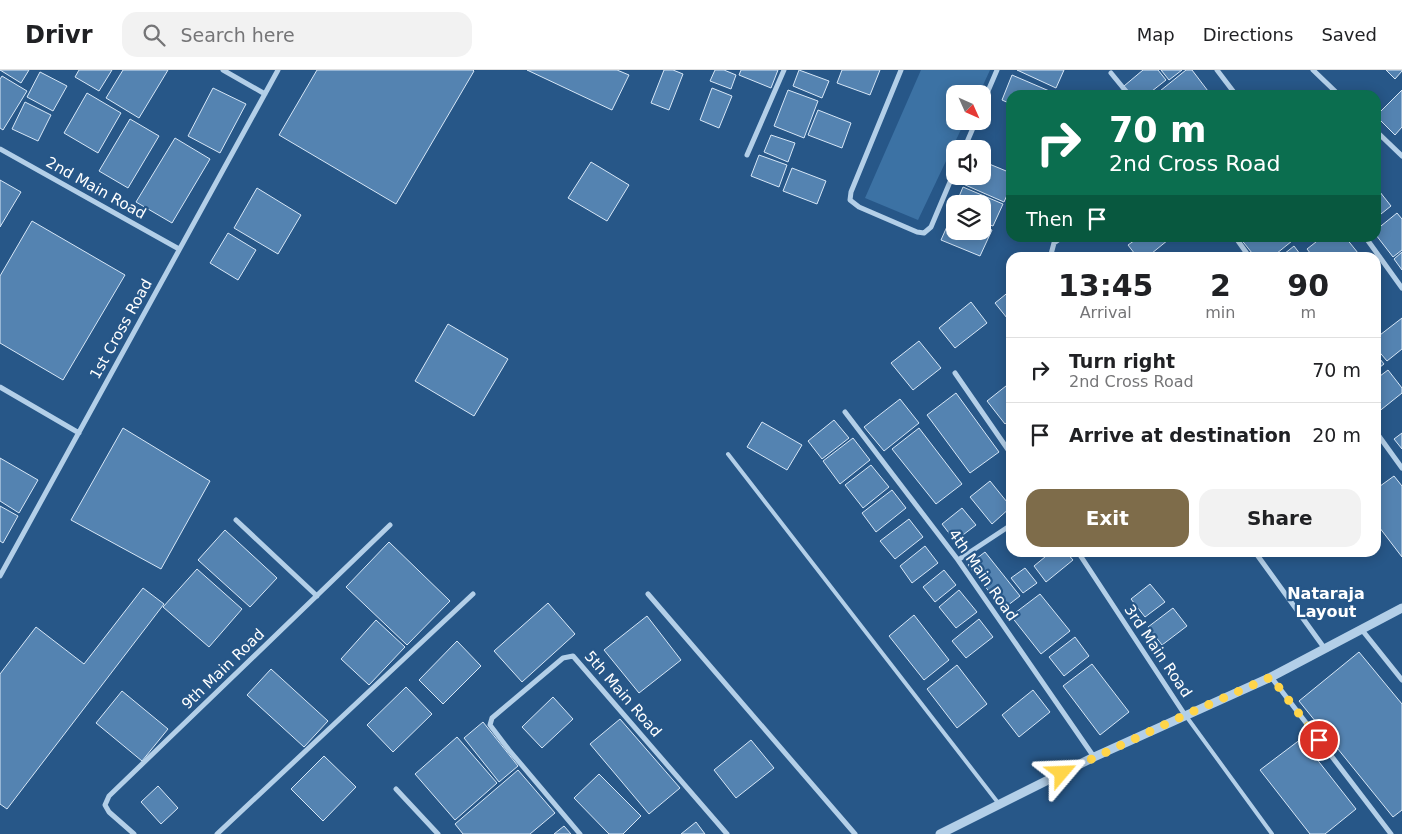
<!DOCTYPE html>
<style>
body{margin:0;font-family:"DejaVu Sans",sans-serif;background:#f2f2f2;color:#202124;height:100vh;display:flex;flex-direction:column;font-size:19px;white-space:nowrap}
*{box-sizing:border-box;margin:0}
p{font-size:16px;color:#757577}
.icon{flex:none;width:28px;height:28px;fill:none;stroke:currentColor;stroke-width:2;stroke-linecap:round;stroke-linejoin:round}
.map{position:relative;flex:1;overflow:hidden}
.side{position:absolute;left:1006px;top:182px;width:375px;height:305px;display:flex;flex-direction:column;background:#fff;border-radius:15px;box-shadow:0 2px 12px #0003}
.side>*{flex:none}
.top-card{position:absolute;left:1006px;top:20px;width:375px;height:152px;border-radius:15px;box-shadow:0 2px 12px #0003;background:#0b6e4f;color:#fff;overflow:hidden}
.needle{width:32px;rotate:135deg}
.fabs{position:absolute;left:946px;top:15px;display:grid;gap:10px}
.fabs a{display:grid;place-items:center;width:45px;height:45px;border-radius:10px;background:#fff;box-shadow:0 2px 12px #0003;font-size:25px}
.pin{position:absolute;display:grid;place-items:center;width:42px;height:42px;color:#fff;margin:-21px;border:2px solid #fff;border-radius:50%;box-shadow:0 1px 5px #0007}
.me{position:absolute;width:55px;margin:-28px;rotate:64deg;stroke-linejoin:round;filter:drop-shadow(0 0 4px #0008)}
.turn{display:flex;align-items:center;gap:18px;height:105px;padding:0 20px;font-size:22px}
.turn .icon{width:65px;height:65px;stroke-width:2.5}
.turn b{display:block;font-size:35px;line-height:42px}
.then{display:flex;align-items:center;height:48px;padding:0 20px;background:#0003;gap:10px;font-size:19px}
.eta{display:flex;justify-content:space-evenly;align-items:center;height:85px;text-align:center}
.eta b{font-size:30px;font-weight:700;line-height:35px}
.cta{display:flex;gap:10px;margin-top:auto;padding:10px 20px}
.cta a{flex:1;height:58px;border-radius:15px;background:#7e6c4a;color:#fff;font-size:20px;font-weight:700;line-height:58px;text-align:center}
.cta a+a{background:#f2f2f2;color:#202124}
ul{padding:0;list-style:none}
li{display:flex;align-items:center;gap:15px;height:65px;padding:0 20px;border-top:1px solid #e0e0e0}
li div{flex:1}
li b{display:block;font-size:19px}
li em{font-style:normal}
header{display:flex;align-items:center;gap:30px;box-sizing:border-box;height:70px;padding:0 25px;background:#fff;border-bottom:1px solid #e0e0e0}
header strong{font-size:24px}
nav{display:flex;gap:28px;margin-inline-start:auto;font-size:18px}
.search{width:350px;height:45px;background:#f2f2f2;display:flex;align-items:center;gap:12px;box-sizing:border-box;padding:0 18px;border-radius:15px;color:#757577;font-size:19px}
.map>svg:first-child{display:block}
.green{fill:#3c72a4}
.building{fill:#5483b1;stroke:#d7e7f7}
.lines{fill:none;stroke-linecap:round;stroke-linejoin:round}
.service{stroke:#b3cfe8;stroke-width:4}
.minor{stroke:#b3cfe8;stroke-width:5}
.tertiary{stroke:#b3cfe8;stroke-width:9}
.route{stroke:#ffd54a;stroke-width:9;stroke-dasharray:0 16.2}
.labels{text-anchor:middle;stroke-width:4.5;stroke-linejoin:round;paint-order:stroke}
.street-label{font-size:15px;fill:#fff;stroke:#275788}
.neighbourhood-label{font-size:16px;font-weight:bold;fill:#fff;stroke:#275788}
</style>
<header>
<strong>Drivr</strong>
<div class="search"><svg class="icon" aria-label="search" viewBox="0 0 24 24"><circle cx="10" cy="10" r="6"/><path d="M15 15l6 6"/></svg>Search here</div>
<nav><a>Map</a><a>Directions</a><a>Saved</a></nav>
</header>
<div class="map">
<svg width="1402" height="764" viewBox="0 0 1402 764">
<rect width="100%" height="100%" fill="#275788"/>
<!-- green -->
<path class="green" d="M921,0H990L979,24H955V51H965L918,150L865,128Z"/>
<!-- building -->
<path class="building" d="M0,0H29L21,13Z
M79,0H112L99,21L75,7Z
M123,0H168L139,48L106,28Z
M317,0H473L474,1L396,134L279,65Z
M527,0H617L629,5L612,40Z
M664,0H673L683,4L669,40L651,33Z
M715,0H724L736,5L731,19L710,11Z
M741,0H778L771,18L739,5Z
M799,0L829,11L822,28L793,16Z
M842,0H880L870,25L837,13Z
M1017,0H1064L1056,18Z
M1143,0H1158L1166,10L1147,25H1131L1124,16Z
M1161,0H1182L1169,10Z
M1186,0H1192L1211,25H1155Z
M1386,0H1402V1L1395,9Z
M40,2L67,16L53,41L27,27Z
M1012,5L1054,23L1053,25H1011V34L1002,30Z
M2,6L27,21L3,60L0,58V9Z
M213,18L246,34L220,83L188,66Z
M712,18L732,26L719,58L700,50Z
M788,20L818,31L804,68L774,56Z
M1402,20V57L1395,65L1376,46Z
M87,23L121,43L98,83L64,63Z
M25,32L51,45L38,71L12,59Z
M818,40L851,53L842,78L808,65Z
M130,49L159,66L128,118L99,101Z
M771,65L795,73L788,92L764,82Z
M175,68L210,89L172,153L136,132Z
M759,85L787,95L779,117L751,106Z
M982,91L1011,103V116L1004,132L963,114L966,106H982Z
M591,92L629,115L607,151L568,128Z
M792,98L826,111L817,134L783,121Z
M0,110L21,122L0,157Z
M963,117L1003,134L993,156L982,152V134H956Z
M1376,117L1391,136L1376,148Z
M257,118L301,145L278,184L234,158Z
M953,143L955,144V161H982V156L992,160L980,186L941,170Z
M1397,143L1402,149V180L1393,187L1376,165V160Z
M32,151L125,205L63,310L0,273V206Z
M228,163L256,180L238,210L210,193Z
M1138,168H1166L1168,170L1146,188H1138L1128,175Z
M1240,168H1289L1292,171L1271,188H1256Z
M1321,168H1346L1362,188H1314L1307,179Z
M1294,176L1303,188H1279Z
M1402,182V200L1394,189Z
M1011,220V253L995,233Z
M971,232L987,253L955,278L939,258Z
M1402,248V279L1387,291L1376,278V268Z
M448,254L508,289L474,346L415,311Z
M919,271L941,298L913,320L891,293Z
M1376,284L1384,294L1376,300Z
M1388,300L1402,318V323L1377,343L1376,309Z
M1011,312V349L1005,354L987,331Z
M956,323L999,382L970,403L927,345Z
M900,329L919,353L884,381L864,357Z
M834,350L849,368L822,389L808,371Z
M762,352L802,375L787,400L747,377Z
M123,358L210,411L161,499L71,450Z
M919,358L962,414L936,434L892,379Z
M1402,363V379L1394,369Z
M853,368L870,390L840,414L823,391Z
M0,388L38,410L19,443L0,431Z
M871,395L889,417L863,438L845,415Z
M1394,406L1402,416V487L1376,453V419Z
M990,411L1011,437L992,454L970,427Z
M892,420L906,438L876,462L862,443Z
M0,436L18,446L3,473L0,471Z
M962,438L976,455L955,471L942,454Z
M909,449L923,467L895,489L880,471Z
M225,460L277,508L250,537L198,490Z
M389,472L450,531L407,575L346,517Z
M925,476L938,493L912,513L900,496Z
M985,482L1020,526L1003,539L968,495Z
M1051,482H1066L1073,490L1046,512L1034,496Z
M1025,498L1037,513L1023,523L1011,508Z
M197,499L242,539L209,577L163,537Z
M944,500L956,515L935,532L923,517Z
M1150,514L1165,532L1145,547L1131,529Z
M143,518L164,534L7,739L0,734V604L36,557L84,594Z
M959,520L977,542L956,558L939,537Z
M1040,524L1070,561L1041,584L1011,546Z
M548,533L575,564L522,612L494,581Z
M1173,538L1187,556L1162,575L1148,557Z
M914,545L949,590L924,610L889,566Z
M647,546L681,590L639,623L604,580Z
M979,549L993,567L966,588L952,571Z
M376,550L405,577L369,615L341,589Z
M1075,567L1089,586L1064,606L1049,587Z
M457,571L481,596L443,634L419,610Z
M1359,582L1402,634V740L1393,747L1299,631Z
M1092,594L1129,642L1100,665L1063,616Z
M957,595L987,634L957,658L927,619Z
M271,599L328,651L304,677L247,625Z
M406,617L432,644L393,682L367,655Z
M1033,620L1050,642L1019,667L1002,645Z
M122,621L168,659L142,691L96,653Z
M553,627L573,649L542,678L522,657Z
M620,649L680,718L649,744L590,674Z
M483,652L518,696L499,712L464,668Z
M457,667L497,713L455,750L415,704Z
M1301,669L1356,739L1325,764H1310L1260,700Z
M751,670L774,698L736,728L714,700Z
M324,686L356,717L323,751L291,719Z
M518,700L555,743L530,764H463L455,754Z
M599,704L641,746L623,764H609L574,728Z
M158,716L178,738L161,754L141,732Z
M696,752L705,764H681Z
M564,756L571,764H554Z"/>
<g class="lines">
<!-- service -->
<path class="service" d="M728,384L999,734
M1186,646L1272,764"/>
<!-- minor -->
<path class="minor" d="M223,0L265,24
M901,0L851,122L850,130L859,137L917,162L924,163L931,157L955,100
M1217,0L1236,25
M1313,0L1339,25
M1111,3L1129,25
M982,35L997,0
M1376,61L1402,86
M0,79L179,179
M964,79L976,51
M747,85L784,0
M1236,168L1250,188
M1366,168L1402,218
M1050,188L1054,173L1061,168
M955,303L1011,384
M0,317L79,363
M845,342L958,490L1094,687
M1376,362L1402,398
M236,450L317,526
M1078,482L1185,645
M1255,482L1325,579
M958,490L1011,455
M0,506L278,0
M648,524L855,764
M1362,560L1402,610
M1271,607L1391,764
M396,719L438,764
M134,764L109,742L105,735L109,726L390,455
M217,764L473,524
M580,764L509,680L490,655L492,648L563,588L573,586L727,764"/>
<!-- tertiary -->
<path class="tertiary" d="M940,764L1094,687L1271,607L1402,538"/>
</g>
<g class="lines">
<!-- route -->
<path class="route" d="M1062,703L1185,645L1271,607L1319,670"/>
</g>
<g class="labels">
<!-- street labels -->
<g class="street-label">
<text transform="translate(96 118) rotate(29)" y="5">2nd Main Road</text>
<text transform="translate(121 259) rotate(-61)" y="5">1st Cross Road</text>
<text transform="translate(983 505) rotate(55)" y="5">4th Main Road</text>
<text transform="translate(1158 581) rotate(56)" y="5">3rd Main Road</text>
<text transform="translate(223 599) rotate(-44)" y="5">9th Main Road</text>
<text transform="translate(623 624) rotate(49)" y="5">5th Main Road</text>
</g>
<!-- neighbourhood labels -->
<g class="neighbourhood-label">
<text x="1326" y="529">Nataraja<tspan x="1326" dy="18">Layout</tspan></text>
</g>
</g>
</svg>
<div class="fabs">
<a><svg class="needle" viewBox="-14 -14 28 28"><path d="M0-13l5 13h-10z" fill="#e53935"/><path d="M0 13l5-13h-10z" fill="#757577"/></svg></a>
<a><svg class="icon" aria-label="sound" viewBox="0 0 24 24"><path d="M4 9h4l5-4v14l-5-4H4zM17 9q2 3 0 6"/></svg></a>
<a><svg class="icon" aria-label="layers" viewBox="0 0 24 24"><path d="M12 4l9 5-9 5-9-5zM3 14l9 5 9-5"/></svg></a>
</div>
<div class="pin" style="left:1319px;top:670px;background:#d93025"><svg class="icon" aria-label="arrive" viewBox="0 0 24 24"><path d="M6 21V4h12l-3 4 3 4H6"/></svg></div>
<svg class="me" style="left:1062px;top:703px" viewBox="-20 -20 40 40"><path d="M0-17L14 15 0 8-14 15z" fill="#ffd54a" stroke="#fff" stroke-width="4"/></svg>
<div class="top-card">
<div class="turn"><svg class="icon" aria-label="right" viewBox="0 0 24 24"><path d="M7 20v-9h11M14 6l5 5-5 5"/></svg><div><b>70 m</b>2nd Cross Road</div></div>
<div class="then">Then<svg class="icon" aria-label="arrive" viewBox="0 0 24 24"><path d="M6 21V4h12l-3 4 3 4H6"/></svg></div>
</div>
<section class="side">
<div class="eta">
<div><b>13:45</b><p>Arrival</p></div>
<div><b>2</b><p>min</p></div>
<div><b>90</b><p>m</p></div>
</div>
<ul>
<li><svg class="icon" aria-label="right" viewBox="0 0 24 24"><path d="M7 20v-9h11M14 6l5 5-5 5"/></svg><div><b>Turn right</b><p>2nd Cross Road</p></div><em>70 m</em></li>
<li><svg class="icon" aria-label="arrive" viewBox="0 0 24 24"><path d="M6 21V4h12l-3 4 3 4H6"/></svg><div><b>Arrive at destination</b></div><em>20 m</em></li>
</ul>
<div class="cta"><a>Exit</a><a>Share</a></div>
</section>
</div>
